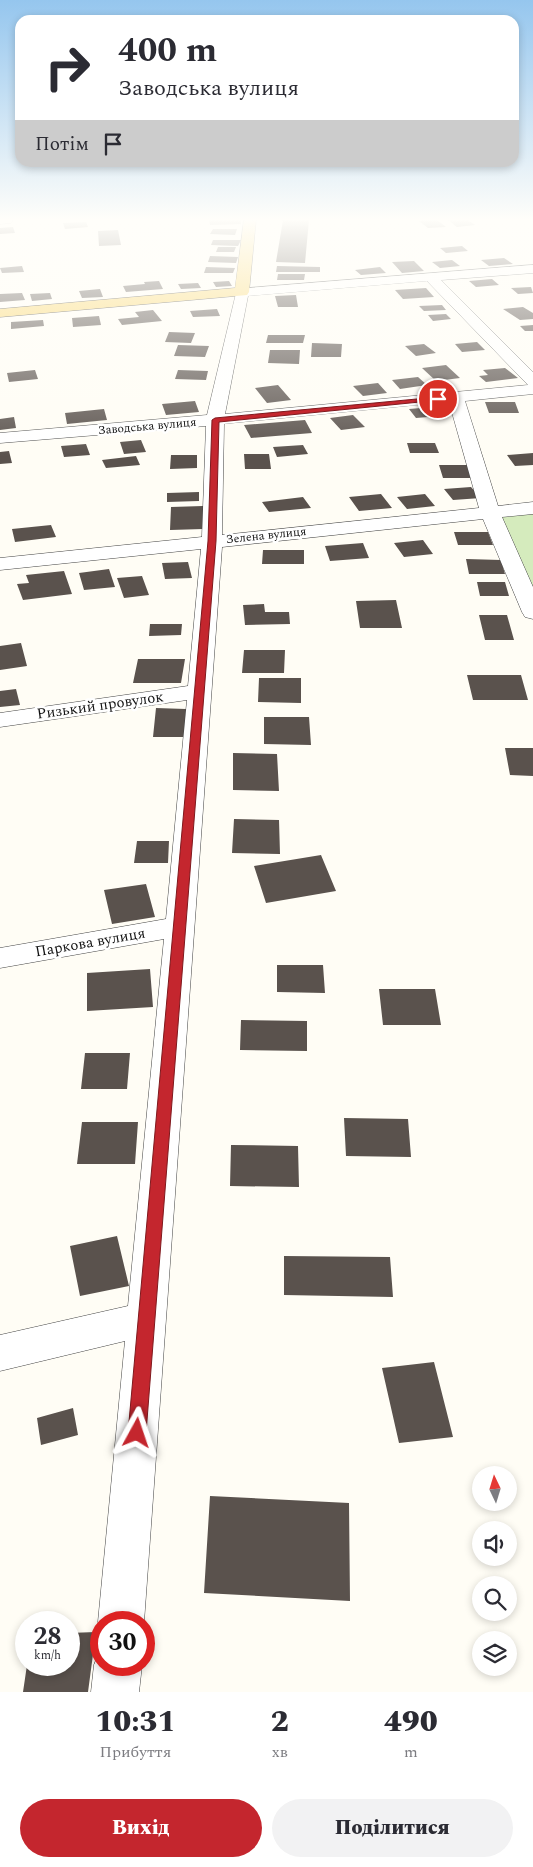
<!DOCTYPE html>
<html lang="uk">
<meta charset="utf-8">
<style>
body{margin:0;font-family:Spectral,serif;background:#f2f2f3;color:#2b2b33;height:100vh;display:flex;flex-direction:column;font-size:19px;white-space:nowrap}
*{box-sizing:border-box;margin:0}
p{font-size:16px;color:#7c7c81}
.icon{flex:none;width:28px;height:28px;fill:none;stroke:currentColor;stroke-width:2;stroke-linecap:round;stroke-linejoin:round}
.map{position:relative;height:1692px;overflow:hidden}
.sheet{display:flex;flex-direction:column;background:#fff;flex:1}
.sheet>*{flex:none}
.top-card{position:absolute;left:15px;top:15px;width:504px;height:152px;border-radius:15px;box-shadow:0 2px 8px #0003;background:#fff;color:#2b2b33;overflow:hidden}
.needle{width:32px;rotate:356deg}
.tools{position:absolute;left:472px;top:1466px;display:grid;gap:10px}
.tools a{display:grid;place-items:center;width:45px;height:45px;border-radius:50%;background:#fff;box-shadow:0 2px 8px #0003;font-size:25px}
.speed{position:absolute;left:15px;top:1611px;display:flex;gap:10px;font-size:25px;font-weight:700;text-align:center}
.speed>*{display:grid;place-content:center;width:65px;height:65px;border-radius:50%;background:#fff;box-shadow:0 2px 8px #0003;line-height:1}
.speed small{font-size:12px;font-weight:400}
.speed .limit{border:8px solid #d22;background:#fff;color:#111}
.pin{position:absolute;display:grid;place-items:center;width:42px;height:42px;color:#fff;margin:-21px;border:2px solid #fff;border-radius:50%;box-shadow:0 1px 5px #0007}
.me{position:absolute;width:55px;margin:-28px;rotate:5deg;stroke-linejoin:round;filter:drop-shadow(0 0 4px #0008)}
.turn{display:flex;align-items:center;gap:18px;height:105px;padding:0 20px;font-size:22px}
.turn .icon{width:65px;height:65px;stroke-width:2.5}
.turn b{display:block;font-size:35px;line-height:42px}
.then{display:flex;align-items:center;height:48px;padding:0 20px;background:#0003;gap:10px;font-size:19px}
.eta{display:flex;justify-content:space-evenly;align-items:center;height:85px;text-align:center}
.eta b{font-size:30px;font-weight:800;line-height:35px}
.cta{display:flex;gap:10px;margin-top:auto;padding:10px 20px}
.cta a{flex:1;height:58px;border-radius:30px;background:#c4262e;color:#fff;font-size:20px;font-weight:800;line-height:58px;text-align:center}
.cta a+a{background:#f2f2f3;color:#2b2b33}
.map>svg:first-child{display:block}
.green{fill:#d5ebbd}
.building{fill:#5a524d}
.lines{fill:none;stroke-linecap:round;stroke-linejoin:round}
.minor-casing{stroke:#444;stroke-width:1}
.major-casing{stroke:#222;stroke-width:1}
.minor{fill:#fff;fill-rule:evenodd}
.major{fill:#f9d66b;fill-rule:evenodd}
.route{fill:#c4262e;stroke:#7f191e}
.labels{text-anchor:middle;stroke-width:5;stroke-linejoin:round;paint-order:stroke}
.far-street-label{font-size:12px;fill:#111;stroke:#fff}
.street-label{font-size:15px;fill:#111;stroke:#fff}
</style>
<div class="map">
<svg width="533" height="1692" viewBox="0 0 533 1692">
<rect width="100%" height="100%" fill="#fffdf5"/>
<!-- green -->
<path class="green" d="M533,508V612L490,512Z"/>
<!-- building -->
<path class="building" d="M209,220H240L241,224L210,225Z
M283,220H309L305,263L276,262Z
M437,220L446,227L428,228L419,221Z
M448,220H468L475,225L457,227Z
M86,222L88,227L65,229L63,223Z
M13,227L15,233L0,234V228Z
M213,229H237L235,235L210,234Z
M118,230L121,245L99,246L98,231Z
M213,240H241L238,246L211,245Z
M462,246L468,251L446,253L440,248Z
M218,247H236L234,252H216Z
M210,256L238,257L236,263L208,262Z
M504,258L513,264L489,266L481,260Z
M452,260L460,266L440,268L432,262Z
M414,261L424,271L402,273L392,262Z
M22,266L24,272L2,273L0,268Z
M277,266L320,267V272H276Z
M206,267L235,268L233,273H204Z
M380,267L386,273L361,275L355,270Z
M278,274H305L304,280H277Z
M492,279L499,285L476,287L469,281Z
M159,281L163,289L126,292L123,286L145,284L144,282Z
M229,281L232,286L216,287L213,282Z
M198,283L201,288L181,289L178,284Z
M531,287L533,293L518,294L511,288Z
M426,288L434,297L403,299L395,290Z
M100,289L103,297L82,298L79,291Z
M22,293L25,300L0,302V294Z
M50,293L52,299L32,301L30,294Z
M296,295L298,307H278L275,296Z
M442,305L446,310L424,311L419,306Z
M523,307L533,313V319L520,320L503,309Z
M217,309L220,316L193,317L190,311Z
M153,310L162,321L122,325L118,319L139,317L135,312Z
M446,314L451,319L433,321L428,315Z
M99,316L101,325L73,327L72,318Z
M43,320L44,326L11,329V322Z
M533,325V331H525L520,326Z
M169,332L195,333L191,343L165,342Z
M268,335H305L303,343H266Z
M477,342L485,350L462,352L455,344Z
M312,343L342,344L341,357H311Z
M424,344L436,353L416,356L405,346Z
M178,345L209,346L205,357L174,356Z
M270,350H300L299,364L268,363Z
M446,365L460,378L436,381L422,368Z
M505,368L518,378L486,382L479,376L488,375L483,370Z
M35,370L38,379L9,382L7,373Z
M178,370L208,371L206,380L175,379Z
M418,377L427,385L400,389L392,380Z
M378,383L387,393L363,396L353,386Z
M278,385L291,400L267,403L255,388Z
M195,401L199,412L166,415L162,404Z
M485,402H515L519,413H489Z
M445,406L452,415L416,418L409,409Z
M104,409L107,420L67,424L65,413Z
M353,415L365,427L341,430L330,418Z
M14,417L16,428L0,430V419Z
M305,420L312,433L251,438L244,425Z
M141,440L146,452L124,454L120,442Z
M407,443H435L439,453H410Z
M86,444L90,455L64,457L61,446Z
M303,445L308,454L277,457L273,447Z
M9,451L12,463L0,464V452Z
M533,453V465L515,466L507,455Z
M244,454H269L271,469H245Z
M171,455H197V468L170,469Z
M136,456L140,465L106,468L102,460Z
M439,465H473L478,478H443Z
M471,487L481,498L453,500L444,489Z
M199,492V501L167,502V493Z
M381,494L392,508L359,511L349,497Z
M425,494L435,506L407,509L397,497Z
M303,497L311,508L269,512L262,502Z
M203,506V529L170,530L171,507Z
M51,525L56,537L15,542L12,529Z
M454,532H488L493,545H458Z
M423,540L433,554L404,557L394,543Z
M363,543L369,558L330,561L325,546Z
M263,550H304V564H262Z
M466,559L501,560L505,574H469Z
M188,562L192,578L165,579L162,563Z
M109,569L115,587L84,590L79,573Z
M64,571L72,594L23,600L17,584L29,583L26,575Z
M142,576L149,595L124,598L117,578Z
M477,582H505L509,596H480Z
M396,600L402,628H360L356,601Z
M264,604L265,612H289L290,624L245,625L243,605Z
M479,615H507L514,640H485Z
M150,624H182L181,635L149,636Z
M21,643L27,666L0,670V646Z
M244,650H285L284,673H242Z
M138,659H185L181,683H133Z
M467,675H521L528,700H473Z
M259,678H301V703L258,702Z
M16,689L20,705L0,707V691Z
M156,708L186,709L185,737H153Z
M264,717H309L311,745L264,744Z
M505,748H533V776L510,775Z
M233,753L277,754L279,791L233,790Z
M234,819L279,820L280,854L232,853Z
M137,841H169L168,863H134Z
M321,855L336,891L266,903L254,866Z
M146,884L155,917L112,924L104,890Z
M277,965H323L325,993L277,992Z
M150,969L153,1007L87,1011V973Z
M379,989H435L441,1025H383Z
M241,1020L307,1021V1051L240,1050Z
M85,1053H130L127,1089H81Z
M344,1118L408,1119L411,1157L346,1156Z
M82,1122H138L135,1164H77Z
M231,1145L298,1146L299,1187L230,1186Z
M117,1236L129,1286L80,1296L70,1246Z
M284,1256L390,1257L393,1297L284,1295Z
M434,1362L453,1437L399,1443L382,1368Z
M73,1408L78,1435L41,1445L37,1418Z
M210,1496L349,1503L350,1601L204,1593Z
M96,1632L88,1692H23L27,1665H69V1633Z"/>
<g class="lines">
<!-- minor casing -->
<g class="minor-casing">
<path id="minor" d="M0,220H13L11,223L0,224Z
M533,265V273L441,280L533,372V394L465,401L498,506L533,502V514L502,517L533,587V619L525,617L522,612L483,519L222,547L144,1622H101V1630L98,1622L125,1341L0,1371V1335L128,1306L164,939L0,968V948L166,919L187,700L0,727V713L188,686L201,549L0,570V558L202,537L206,426L0,443V433L207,415L237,289ZM427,281L528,385L225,414L248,296ZM449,402L479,508L222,535L224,424Z
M101,1648V1665H142L139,1692H91L94,1665Z"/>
</g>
<!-- major casing -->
<g class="major-casing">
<path id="major" d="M244,220H256L249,292L247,295L0,317V309L235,288Z"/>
</g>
<!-- minor -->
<use href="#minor" class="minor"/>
<!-- major -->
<use href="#major" class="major"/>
</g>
<!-- sky -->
<linearGradient id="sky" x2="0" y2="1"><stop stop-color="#95c6ee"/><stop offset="0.48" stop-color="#fffefa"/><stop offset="1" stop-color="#fffefa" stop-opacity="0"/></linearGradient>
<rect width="533" height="457" fill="url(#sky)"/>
<!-- route -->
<path class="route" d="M438,397L441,399L440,400L219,422L216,541L146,1433L143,1439L137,1441L131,1439L128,1433L208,541L212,420L215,418Z"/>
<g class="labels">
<!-- far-street labels -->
<g class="far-street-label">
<text transform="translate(147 426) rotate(-5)" y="4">Заводська вулиця</text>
<text transform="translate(266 535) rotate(-6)" y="4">Зелена вулиця</text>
</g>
<!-- street labels -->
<g class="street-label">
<text transform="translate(100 705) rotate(-8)" y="5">Ризький провулок</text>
<text transform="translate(90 942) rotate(-10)" y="5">Паркова вулиця</text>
</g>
</g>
</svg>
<div class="tools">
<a><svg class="needle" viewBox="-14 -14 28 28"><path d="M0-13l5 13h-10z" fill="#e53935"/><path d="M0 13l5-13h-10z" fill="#7c7c81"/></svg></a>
<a><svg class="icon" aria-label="sound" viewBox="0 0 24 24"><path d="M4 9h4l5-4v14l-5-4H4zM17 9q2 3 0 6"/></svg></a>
<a><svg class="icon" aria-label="search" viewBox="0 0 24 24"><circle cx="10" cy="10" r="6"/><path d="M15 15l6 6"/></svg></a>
<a><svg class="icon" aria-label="layers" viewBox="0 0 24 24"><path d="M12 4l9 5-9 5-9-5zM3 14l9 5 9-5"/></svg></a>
</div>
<div class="speed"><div>28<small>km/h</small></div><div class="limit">30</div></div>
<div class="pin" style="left:438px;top:399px;background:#d93025"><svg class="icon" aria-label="arrive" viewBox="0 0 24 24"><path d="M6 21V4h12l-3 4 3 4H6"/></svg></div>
<svg class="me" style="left:137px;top:1433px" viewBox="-20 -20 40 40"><path d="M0-17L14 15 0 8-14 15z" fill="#c4262e" stroke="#fff" stroke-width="4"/></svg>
<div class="top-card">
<div class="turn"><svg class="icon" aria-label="right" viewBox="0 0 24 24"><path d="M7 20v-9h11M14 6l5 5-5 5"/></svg><div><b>400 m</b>Заводська вулиця</div></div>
<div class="then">Потім<svg class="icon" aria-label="arrive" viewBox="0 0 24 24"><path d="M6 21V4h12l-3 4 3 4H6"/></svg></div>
</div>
</div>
<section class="sheet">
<div class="eta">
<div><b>10:31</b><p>Прибуття</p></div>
<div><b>2</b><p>хв</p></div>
<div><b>490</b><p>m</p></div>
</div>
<div class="cta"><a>Вихід</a><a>Поділитися</a></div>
</section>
